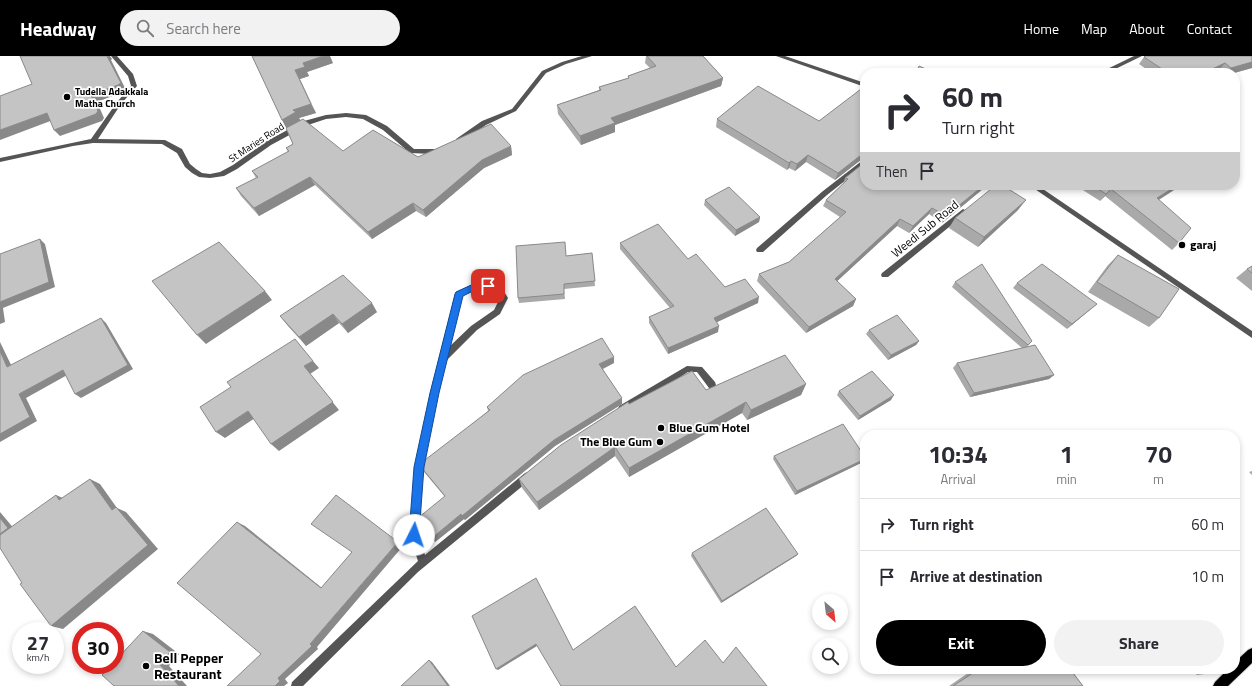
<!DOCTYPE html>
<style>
body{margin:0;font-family:"Titillium Web",sans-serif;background:#f2f2f3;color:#2b2b33;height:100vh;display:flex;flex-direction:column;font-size:15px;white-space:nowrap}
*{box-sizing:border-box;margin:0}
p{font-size:13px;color:#7c7c81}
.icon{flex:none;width:22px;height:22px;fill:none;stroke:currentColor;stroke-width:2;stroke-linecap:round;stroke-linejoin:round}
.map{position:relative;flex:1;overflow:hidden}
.panel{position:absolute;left:860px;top:374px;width:380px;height:244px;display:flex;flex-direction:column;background:#fff;border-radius:16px;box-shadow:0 2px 6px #0003}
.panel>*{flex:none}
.top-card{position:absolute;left:860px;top:12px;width:380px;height:122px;border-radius:16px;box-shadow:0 2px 6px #0003;background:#fff;color:#2b2b33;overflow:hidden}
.needle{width:26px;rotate:152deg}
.tools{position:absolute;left:812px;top:538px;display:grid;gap:8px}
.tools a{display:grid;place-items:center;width:36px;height:36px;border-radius:50%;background:#fff;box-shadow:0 2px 6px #0003;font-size:20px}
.speed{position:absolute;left:12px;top:566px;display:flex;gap:8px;font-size:20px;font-weight:700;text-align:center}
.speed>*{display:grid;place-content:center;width:52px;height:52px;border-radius:50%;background:#fff;box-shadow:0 2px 6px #0003;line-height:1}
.speed small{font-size:10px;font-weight:400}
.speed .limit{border:6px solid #d22;background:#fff;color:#111}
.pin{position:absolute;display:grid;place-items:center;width:34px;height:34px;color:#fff;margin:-17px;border-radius:8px;box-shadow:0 2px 6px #0006}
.me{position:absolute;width:44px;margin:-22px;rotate:4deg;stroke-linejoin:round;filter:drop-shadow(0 0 3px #0008)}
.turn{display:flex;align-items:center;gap:14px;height:84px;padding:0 16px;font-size:18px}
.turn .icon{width:52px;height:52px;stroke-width:2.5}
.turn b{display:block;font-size:28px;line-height:34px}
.then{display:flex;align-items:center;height:38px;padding:0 16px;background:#0003;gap:8px;font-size:15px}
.eta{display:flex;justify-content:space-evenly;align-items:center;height:68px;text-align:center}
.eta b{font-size:24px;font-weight:700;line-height:28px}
.button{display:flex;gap:8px;margin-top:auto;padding:8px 16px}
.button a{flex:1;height:46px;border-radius:24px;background:#000;color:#fff;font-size:16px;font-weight:700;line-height:46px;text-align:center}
.button a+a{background:#f2f2f3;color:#2b2b33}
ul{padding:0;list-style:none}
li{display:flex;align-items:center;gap:12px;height:52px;padding:0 16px;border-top:1px solid #e1e1e2}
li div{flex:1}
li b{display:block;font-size:15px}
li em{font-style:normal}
header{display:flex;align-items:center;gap:24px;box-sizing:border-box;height:56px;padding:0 20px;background:#000;color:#fff}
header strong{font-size:19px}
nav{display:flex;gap:22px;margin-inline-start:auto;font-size:14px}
.search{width:280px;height:36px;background:#f2f2f3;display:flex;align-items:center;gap:10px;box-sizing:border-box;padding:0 14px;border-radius:22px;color:#7c7c81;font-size:15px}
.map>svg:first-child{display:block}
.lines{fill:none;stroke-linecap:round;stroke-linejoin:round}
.primary-casing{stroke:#dbdbdb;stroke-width:2}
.street{fill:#555;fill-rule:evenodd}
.primary{fill:#000;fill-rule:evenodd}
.wall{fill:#a9a9a9}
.shaded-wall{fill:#898989}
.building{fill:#c4c4c4;stroke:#898989}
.route{fill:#1a73e8;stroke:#114b97}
.poi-dot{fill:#000;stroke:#fff;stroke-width:1.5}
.labels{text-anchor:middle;stroke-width:3.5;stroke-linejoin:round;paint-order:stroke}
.far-poi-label{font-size:10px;font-weight:bold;fill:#000;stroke:#fff;text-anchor:start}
.far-street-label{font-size:10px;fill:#000;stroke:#fff}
.street-label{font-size:12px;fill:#000;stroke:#fff}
.poi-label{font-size:12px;font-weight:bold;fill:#000;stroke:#fff;text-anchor:start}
.near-poi-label{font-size:14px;font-weight:bold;fill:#000;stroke:#fff;text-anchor:start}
</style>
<header>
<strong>Headway</strong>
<div class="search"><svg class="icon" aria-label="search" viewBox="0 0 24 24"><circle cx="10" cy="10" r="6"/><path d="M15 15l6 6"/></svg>Search here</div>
<nav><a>Home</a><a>Map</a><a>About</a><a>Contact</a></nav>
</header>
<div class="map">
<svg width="1252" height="630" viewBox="0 0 1252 630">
<rect width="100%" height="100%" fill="#fff"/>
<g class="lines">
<!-- primary casing -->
<g class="primary-casing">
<path id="primary" d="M1252,592V607L1228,630H1213L1215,626L1228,613H1235V606L1248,594Z"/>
</g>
<!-- street -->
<path class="street" d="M111,0H117L133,18L137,30L121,48L98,83L165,84L182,93L190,108L196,113L202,117L210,118L220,116L233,109L267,85L304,65L326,59L346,57L366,59L387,70L414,93H439L442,95L441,97L432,98L410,97L383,74L363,63L346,61L326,63L308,69L271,89L237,113L224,120L210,122L199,121L192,117L185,111L177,97L162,88L93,87L73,90L0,106V102L91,83L117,46L131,30L128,20Z
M582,0H592L566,8L546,17L516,55L486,69L460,87H456V83L482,65L512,53L542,15L562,6Z
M776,0H785L865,27V31Z
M1134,0H1142L1107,17H1099Z
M863,104H865V109L827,139L763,196H757L756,194L757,192L823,135Z
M1029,129H1037L1252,275V282Z
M963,153L965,154L966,156L965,158L888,221H882L881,219L882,217Z
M480,225L500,229L508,242L500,258L477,274L446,305L438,337L423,411L419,479L425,499L525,417L528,416L531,417L532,420L531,423L418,516L303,630H291L292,626L418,505L409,479L415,411L430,337L455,238L456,236ZM481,231L495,234L500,242L494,254L471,270L449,291L462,240Z
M687,310L702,311L715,326L716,329L715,332L712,333L709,332L697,316H688L625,356L622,357L619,356L618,353L619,350Z"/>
<!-- primary -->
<use href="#primary" class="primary"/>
</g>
<!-- wall -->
<path class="wall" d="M252,0L333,7L307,16L309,20L300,23L316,57L299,62L300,64L343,95L418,101L511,90L512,99L484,112L426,161L416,155L372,183L315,129L259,160L241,140L236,132L256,122L252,115L288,96L286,92L293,88L286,72Z
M646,0H703L723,22L721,30L615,69V76L581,89L558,58L557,49L599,34V31L628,22V20L650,12L645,7Z
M1252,0V12L1234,17H1221L1218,15L1214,17H1152L1139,8L1144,1Z
M865,36V104L862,103L835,124L806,106L795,115L789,112L787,114L716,71L717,63L819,65Z
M845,122L984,132L942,167L929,158L909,177L897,170L837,225L856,243L853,250L806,277L757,225L759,218L789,206L840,161L823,150L826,144L843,128Z
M1075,129H1180L1177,132L1159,144L1179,187L1172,194L1105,140L1100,145Z
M705,144L760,161L759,166L735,180L704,149Z
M1018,154L978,191L949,172L955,162Z
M620,187L688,203L725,231L758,247L717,266L718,276L668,298L649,267V261L670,252L620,193Z
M592,197L595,230L564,233L565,243L519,247L518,242L566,200Z
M1118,199L1159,262L1149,271L1088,236L1108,209Z
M1252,210V235L1236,222L1247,213Z
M955,226L1032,285L1027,291L1054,319L1049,323L970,341L953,312L957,307L1022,292L952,231Z
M1017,227L1097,248L1067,273L1013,232Z
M377,256L348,277L339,267L306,290L287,269L280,260Z
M869,274L919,285L916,289L888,304L866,278Z
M614,307L603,313L622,348L555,390L465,464L464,463L435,486L445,441L424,416L421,411L488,355L487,351Z
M806,328L801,339L747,364L742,357L629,421L615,400L539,454L522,432L519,423L629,348L706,334Z
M839,335L891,344L858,364L837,339Z
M774,400L865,401V404L863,406L795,439L773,403Z
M1252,415V419L1249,416Z
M692,497L798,498L796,500L721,547L691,500Z
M974,613H1070L1083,630H949Z
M1191,613H1216L1212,617L1197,619Z"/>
<!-- shaded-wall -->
<path class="shaded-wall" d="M107,0H110L112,3L111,4L126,34L123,36L97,46L104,62L102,65L60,80L54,74L91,39Z
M323,0H330L333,7L307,16L309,20L300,23L295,14L303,7Z
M1252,6V12L1234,17H1227L1231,12Z
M1225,7L1218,15L1214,17H1204Z
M723,22L721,30L615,69V76L581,89L580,80L611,62Z
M311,48L316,57L299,62L301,65L287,73L282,64L293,54Z
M47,57L53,64L0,84V74Z
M511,90L512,99L484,112L426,161L423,154L482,104Z
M865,96L862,103L835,124L838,117Z
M808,99L806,106L795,115L797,108Z
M791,105L789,112L787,114L789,107Z
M310,121L315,129L259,160L254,152Z
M984,129H986L984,132L942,167L946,160Z
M1178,129H1180L1177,132L1150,149L1157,142Z
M1111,133L1105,140L1100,145L1106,138Z
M1026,144L1018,154L978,191L984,181Z
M413,147L416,155L372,183L368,176Z
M932,152L929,158L909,177L913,170Z
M760,161L759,166L735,180L736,174Z
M900,163L897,170L833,229L835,223Z
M40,183L45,188L55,231L3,252L5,266L0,268V246Z
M265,235L272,244L206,288L197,279Z
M759,241L758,247L713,268L714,262Z
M856,243L853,250L806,277L809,271Z
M372,247L377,256L348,277L342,268Z
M1097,248L1092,252L1067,273L1072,268Z
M333,258L339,267L306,290L299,281Z
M101,262L106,267L133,313L81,342L75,338Z
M719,270L718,276L668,298V292Z
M919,285L916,289L888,304L891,299Z
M0,286L14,315L7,311L0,295Z
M614,301V307L600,314L599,308Z
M313,305L319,312L310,318L339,354L279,395L271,388L304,310Z
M63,314L69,318L26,342L37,365L0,386V378L19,338Z
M1054,319L1049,323L970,341L974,337Z
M806,328L801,339L747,364L751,354Z
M894,339L891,344L858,364L860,360Z
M622,342V348L555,390L465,464L462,460L554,384Z
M746,346L742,357L629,421V412Z
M248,355L255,362L225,382L216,376Z
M615,391V400L539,454L537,446Z
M865,403L863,406L795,439L797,435Z
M90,423L100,428L117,452L126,456L158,493L63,573L51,570L112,454Z
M56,439L67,444H59Z
M0,456L16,475L0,488Z
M461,458L464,463L435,486L432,482Z
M237,466L245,470L327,536L321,532Z
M398,486L403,490L317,591L318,593L285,623L288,627L284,630H275L278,622L310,588Z
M798,498L796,500L721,547L722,545Z
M143,575L153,578L179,598L169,610L187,630H179L159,608Z
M536,588L537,590L498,614L496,613Z
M429,604L432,606L450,630H448Z"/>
<!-- building -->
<path class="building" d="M20,0H107L121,27L118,29L91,39L98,55L96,58L54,74L47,57L0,74V40L32,28Z
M252,0H323L303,7L305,11L295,14L311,48L293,54L296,56L282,64Z
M647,0H703L723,22L611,62L615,67L580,80L557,49L601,34L599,31L629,22L628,20L656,10Z
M1145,0H1252V6L1231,12L1225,7L1204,17H1156L1162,13L1144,1Z
M919,10L935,17H916Z
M758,30L819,65L861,33L865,36V96L838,117L808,99L797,108L791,105L789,107L717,63Z
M303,63L343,95L373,74L418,101L491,68L511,90L482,104L423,154L413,147L368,176L310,121L254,152L236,132L258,121L252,115L289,95L286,92L293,88L286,72Z
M865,106V129H984L946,160L932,152L913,170L900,163L835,223L856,243L809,271L759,218L789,206L846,156L826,144L848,123L845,122Z
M996,129H1002L1026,144L984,181L955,162Z
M1092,129H1178L1157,142L1191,172L1179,187L1111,133L1106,138Z
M729,131L760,161L736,174L705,144Z
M658,168L688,203L696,198L725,231L745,223L759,241L714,262L719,270L668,292L649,261L674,250L620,187Z
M40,183L49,226L0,246V198Z
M219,186L265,235L197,279L152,225Z
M565,186L566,200L592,197L595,225L564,228V238L518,242L516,190Z
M1118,199L1179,233L1159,262L1097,226Z
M982,208L1032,285L1028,289L955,226Z
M1042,208L1097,248L1072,268L1017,227Z
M1252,210V217L1247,213Z
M343,219L372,247L342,268L333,258L299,281L280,260Z
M897,259L919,285L891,299L869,274Z
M101,262L128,309L75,338L63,314L19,338L30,361L0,378V295L7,311Z
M602,282L614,301L599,308L622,342L554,384L462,460L461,458L432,482L417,465L418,462L445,440L421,411V407L490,354L487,351L523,319Z
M295,283L313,305L304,310L333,346L271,388L248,355L216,376L200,351L231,331L227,326Z
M1035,289L1054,319L974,337L957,307Z
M785,299L806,328L751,354L746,346L629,412L615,391L537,446L519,423L561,389L628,346L629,348L692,315L706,334Z
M872,315L894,339L860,360L839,335Z
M843,368L865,401V403L797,435L774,400Z
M90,423L112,454L116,451L148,489L51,570L20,528L22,527L0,492V479L56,439L59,444Z
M336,439L398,486L310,588L312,590L278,622L280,625L275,630H227L261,598L177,527L237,466L321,532L352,496L311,468Z
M766,452L798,498L722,545L692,497Z
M0,462L8,472L0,478Z
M536,522L573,594L635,550L676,611L705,584L723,607L736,591L767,630H561L536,588L496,613L472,560Z
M143,575L170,596L159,608L179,630H114L102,619L112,609H115V605Z
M1235,587L1238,590L1235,592Z
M429,604L448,630H401Z
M979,613H1070L1083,630H953Z
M1209,613H1216L1212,617Z"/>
<!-- route -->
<path class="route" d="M480,225L491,227L493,230L488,233L481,231L463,240L439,337L424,411L419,479L418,483L414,484L410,483L409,479L414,411L430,337L455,238L456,236Z"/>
<!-- markers -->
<g class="poi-dot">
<circle cx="67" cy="41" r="4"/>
<circle cx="1182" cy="189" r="4"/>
<circle cx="661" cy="372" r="4"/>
<circle cx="660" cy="386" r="4"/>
<circle cx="146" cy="610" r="4"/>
</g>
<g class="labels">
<!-- far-poi labels -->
<g class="far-poi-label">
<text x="75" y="39">Tudella Adakkala<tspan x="75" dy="12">Matha Church</tspan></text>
</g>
<!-- far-street labels -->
<g class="far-street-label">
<text transform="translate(256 86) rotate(-33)" y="4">St Maries Road</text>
</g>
<!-- street labels -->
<g class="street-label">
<text transform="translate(925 173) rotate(-39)" y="4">Weedi Sub Road</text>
</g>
<!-- poi labels -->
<g class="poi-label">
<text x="1190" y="193">garaj</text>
<text x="669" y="376">Blue Gum Hotel</text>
<text x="652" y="390" text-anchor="end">The Blue Gum</text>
</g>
<!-- near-poi labels -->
<g class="near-poi-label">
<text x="154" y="607">Bell Pepper<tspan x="154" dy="16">Restaurant</tspan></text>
</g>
</g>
</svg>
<div class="tools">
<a><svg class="needle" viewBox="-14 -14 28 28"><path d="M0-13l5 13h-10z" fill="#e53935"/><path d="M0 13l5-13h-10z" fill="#7c7c81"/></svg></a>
<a><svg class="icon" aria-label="search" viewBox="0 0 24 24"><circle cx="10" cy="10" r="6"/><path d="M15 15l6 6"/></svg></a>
</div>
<div class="speed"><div>27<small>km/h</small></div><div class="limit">30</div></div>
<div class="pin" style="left:488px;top:230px;background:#d93025"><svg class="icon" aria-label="arrive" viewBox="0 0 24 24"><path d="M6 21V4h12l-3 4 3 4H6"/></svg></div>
<svg class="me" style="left:414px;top:479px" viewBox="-20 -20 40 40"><circle r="19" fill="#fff"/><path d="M0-13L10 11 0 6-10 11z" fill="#1a73e8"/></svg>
<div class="top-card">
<div class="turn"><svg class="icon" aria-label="right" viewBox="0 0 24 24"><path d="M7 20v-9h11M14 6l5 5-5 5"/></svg><div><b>60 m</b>Turn right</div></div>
<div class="then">Then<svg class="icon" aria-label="arrive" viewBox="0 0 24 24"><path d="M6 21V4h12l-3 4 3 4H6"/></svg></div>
</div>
<section class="panel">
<div class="eta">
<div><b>10:34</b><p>Arrival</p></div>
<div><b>1</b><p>min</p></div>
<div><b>70</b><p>m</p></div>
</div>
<ul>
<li><svg class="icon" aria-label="right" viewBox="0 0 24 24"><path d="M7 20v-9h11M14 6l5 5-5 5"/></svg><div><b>Turn right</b></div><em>60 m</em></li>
<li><svg class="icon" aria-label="arrive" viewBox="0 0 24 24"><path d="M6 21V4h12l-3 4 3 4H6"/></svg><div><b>Arrive at destination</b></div><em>10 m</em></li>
</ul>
<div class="button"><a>Exit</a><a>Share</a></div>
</section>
</div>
